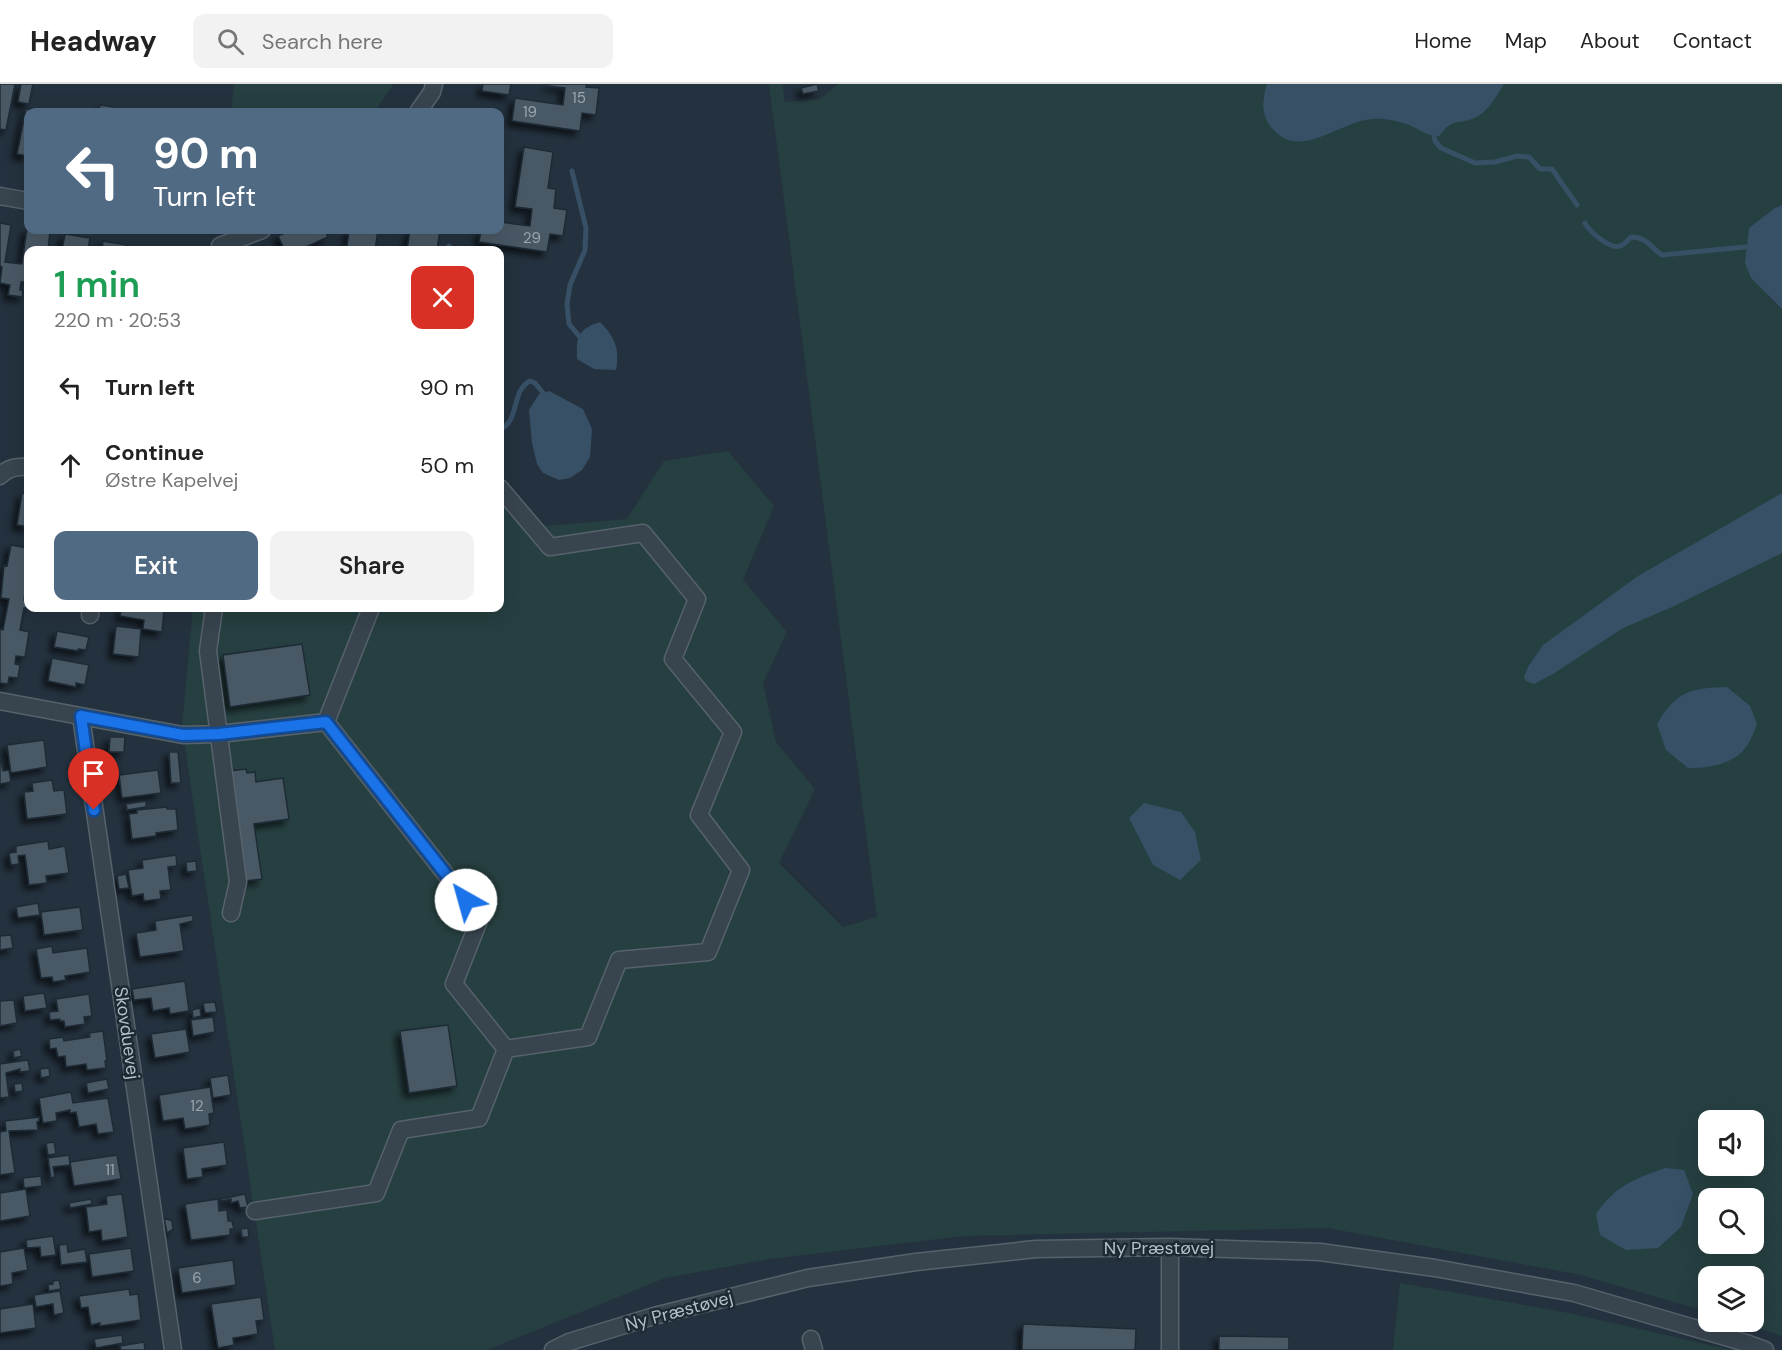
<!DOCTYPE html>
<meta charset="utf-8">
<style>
body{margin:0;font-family:"DM Sans",sans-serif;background:#f2f2f2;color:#222;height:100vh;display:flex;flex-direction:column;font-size:22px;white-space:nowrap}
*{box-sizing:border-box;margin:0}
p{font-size:20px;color:#767676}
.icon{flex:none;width:33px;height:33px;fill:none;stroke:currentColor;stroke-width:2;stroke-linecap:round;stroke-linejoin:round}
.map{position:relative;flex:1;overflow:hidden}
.sheet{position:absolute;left:24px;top:162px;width:480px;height:366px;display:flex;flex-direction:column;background:#fff;border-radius:12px;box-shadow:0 6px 24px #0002}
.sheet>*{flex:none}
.hud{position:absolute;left:24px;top:24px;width:480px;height:126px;border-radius:12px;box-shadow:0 6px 24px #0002;background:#506a83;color:#fff;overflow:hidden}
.buttons{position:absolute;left:1698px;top:1026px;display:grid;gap:12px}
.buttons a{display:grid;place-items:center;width:66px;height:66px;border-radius:12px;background:#fff;box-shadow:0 6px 24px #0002;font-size:30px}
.pin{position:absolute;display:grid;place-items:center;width:51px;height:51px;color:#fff;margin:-62px -26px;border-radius:50% 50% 50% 0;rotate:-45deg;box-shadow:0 0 6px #0007}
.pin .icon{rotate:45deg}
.me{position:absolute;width:66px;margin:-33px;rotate:322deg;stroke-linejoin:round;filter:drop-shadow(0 0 4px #0008)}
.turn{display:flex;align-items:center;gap:21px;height:126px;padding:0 30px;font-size:27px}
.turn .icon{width:78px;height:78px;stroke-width:2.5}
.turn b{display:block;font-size:42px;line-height:51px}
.round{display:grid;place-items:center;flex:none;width:63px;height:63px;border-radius:12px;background:#f2f2f2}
.head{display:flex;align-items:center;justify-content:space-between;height:102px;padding:0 30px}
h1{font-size:36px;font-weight:600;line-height:45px;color:#1e9e55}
.action{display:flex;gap:12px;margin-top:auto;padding:12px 30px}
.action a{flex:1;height:69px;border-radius:12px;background:#506a83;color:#fff;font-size:24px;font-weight:600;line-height:69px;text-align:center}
.action a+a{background:#f2f2f2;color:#222}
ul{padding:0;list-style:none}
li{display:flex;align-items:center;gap:18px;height:78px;padding:0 30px}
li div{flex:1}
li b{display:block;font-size:22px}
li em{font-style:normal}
header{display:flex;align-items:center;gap:36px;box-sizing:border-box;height:84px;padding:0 30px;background:#fff;border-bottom:2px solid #e0e0e0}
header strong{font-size:28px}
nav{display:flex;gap:33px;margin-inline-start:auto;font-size:21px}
.search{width:420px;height:54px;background:#f2f2f2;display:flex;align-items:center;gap:15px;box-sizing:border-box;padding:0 21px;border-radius:12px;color:#767676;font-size:22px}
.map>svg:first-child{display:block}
.green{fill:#263f40;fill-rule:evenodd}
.water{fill:#375066}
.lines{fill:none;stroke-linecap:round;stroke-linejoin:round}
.stream{stroke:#375066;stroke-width:5}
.building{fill:#485865;stroke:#1f2b35;stroke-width:1.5;filter:url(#shadow)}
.minor-casing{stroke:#56626c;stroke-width:19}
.minor{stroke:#38444e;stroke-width:16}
.route-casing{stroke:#114b97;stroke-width:15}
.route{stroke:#1a73e8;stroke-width:10}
.labels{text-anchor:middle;stroke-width:5;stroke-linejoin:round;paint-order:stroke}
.number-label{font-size:15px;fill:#99a5b0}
.street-label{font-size:18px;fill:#b4bfc9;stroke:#1d2933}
</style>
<header>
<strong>Headway</strong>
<div class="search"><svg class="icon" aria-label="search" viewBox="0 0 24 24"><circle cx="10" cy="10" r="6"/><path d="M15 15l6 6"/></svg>Search here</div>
<nav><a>Home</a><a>Map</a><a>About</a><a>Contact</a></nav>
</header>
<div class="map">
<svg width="1782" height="1266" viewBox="0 0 1782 1266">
<defs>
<filter id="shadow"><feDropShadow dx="-5" dy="5" stdDeviation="3" flood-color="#0009"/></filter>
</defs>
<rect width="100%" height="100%" fill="#24323f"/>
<!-- green -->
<path class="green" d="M234,0H394L374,28H231Z
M769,0H782L785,18L820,15L838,0H1782V121L1775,124L1768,212L1782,225V1252L1741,1238H1754V1192H1708V1228L1581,1191L1327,1144L964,1152L769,1175L665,1194L487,1266H275L182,643L193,524H500V404L533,443L627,435L664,377L728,367L774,422L743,496L787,548L763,599L776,658L815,705L779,779L843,843L877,833ZM1708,1036H1754V1082H1708ZM1708,1114H1754V1160H1708Z
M1400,1199L1569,1229L1732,1266H1393Z"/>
<!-- water -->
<path class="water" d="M1267,0H1504C1496,13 1487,30 1472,35C1454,41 1453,34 1439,52C1426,52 1421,46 1409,41C1398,37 1384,34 1373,35C1339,37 1299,79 1271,43C1261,30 1262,16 1267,0Z
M1782,121V225L1751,194L1745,179L1749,144L1775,124Z
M600,238C615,253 620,265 616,286L594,285L577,275C576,253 578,245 600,238Z
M549,307L583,325L592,345L590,373L582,386L570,394L559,396L543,389L537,380L532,359L529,326L539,310Z
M1782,409V469L1670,524L1623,544L1553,590L1534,600L1526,597L1524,593L1528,583L1543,561L1638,492Z
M1727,603L1750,622L1757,640C1754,647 1751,657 1746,663C1733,681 1708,684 1688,684L1666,666L1657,640C1676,607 1691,604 1727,603Z
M1144,719L1181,728L1195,748L1201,776L1180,796L1153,781L1129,734Z
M1665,1084L1684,1086L1693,1110L1681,1143L1658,1164L1626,1166L1600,1151L1596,1130C1615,1102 1634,1095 1665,1084Z"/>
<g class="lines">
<!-- stream -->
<path class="stream" d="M1434,52L1435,57L1441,64L1475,79L1495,78L1517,72L1529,73L1540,85H1552L1577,121
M572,87L586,144L585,166L570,201L567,220L569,240L579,252
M1585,139C1589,147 1610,166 1620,162C1624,161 1628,156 1631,153C1647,153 1650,163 1662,171L1745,163
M449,162L451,166
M500,342L503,344C519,334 512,306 530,297L535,299L543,309"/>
</g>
<!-- building -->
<path class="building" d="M0,0H15L6,46L0,45Z
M21,0H33L29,20L18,18Z
M483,0H511L509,11L482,7Z
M548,0H587L586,3L599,4L596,31L582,29L580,47L512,37L515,14L563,21L565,4L548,2Z
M817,0L819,7L803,10L801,4Z
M100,21L114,23V28H99Z
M26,25L45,28H28V72L17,70Z
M524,63L553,68L548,104L556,105L554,124L567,126L563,152L550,150L547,168L479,158L481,146H500V138L530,142L532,125L515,123Z
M0,139L11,141L5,178L22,180L27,144L50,148L48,166H28V192H26L25,198H21L20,206L23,207L22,213L8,211L10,201L0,199L2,183L0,182Z
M291,146H325L328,153L299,166H285L278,152Z
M349,146H378L375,166H341L342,162H347Z
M410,146H440L437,166H407Z
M65,150L90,154L88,166H62Z
M103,157L126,161L125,166H102Z
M22,409L28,410V443L17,441Z
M11,461L28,464V488L24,516L28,517V524H30H24L20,546L29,548L25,573L16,572L15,580L20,581L18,594L9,593L8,600L0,599V545L3,546L9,515L1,514L4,481L7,482Z
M121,524L164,527L162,548L143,545L144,536L120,532Z
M116,542L141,545L139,573L113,570Z
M57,547L89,553L86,566L78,565V567L54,563Z
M302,560L310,611L230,623L223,571Z
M52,574L89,581L85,601L76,599V603L48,597Z
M110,653H125L124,668H109Z
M44,656L47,683L11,689L7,661Z
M169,668H178L181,699H171Z
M0,676H1L3,687L9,686L11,698L0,700Z
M246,685L247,689L255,688L256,698L283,694L289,735L254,740L262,795L245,797L229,687Z
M158,686L161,709L122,714L119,691Z
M52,696L54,707L64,706L67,730L27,735L24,708L33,707L32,699Z
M146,717V723L127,726L126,720Z
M167,723V725H176L178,746L156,749V752L132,755L129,730L137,729V726Z
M48,757L49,765L65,762L69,789L46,792L47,799L29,801L25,771L18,772L19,780L11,781L9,769L16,768V762Z
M176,771L177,782L168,783L171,806L160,807L161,815L144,817L143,810L132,812L128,786L143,784L142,776Z
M196,777L197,787L187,788L186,778Z
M126,790L129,804L119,805L117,792Z
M38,819L40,831L18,834L16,823Z
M80,823L83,846L44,851L41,828Z
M193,831V837L180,840L184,867L140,873L136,849L156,846L155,837Z
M11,851L13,864L0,866V852Z
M52,862L53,869L87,864L90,888L65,892L66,896L53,898L52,893L41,894L36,865Z
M185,897L189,927L170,930L169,924L153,927L151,914L134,916L132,905Z
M44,909L47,924L25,927L23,912Z
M89,910L92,932L84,933L85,940L65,943L64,937H60V935L50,936L49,928L58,927L56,915Z
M14,916L17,939L0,942V917Z
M215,918L217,928L205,929L203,919Z
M200,924L201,932L193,934L192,926Z
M213,933L215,948L193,952L191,936Z
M448,941L457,1002L409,1009L400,947Z
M186,945L190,968L155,974L151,950Z
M103,947L107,977H105L106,984L87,986L86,980L66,983L65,972L58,973L56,964L50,965L49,955L63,953L64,957L90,953L89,949Z
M20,965L22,972L14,974L13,967Z
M28,976L30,987L20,988V985L6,989L9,1013L0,1014V980Z
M49,984L50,992L41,994L40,985Z
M228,991L231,1011L213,1014L210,994Z
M107,995L109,1005L88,1009L86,999Z
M22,999L23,1007L15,1008L14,1000Z
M210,1003L214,1029L209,1030L210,1041L185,1045L183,1034L163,1037L159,1011Z
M71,1008L73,1019L108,1014L114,1048L98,1050L96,1040L79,1043L76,1028L70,1029V1026L56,1029L57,1037L43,1039L39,1014Z
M39,1033V1037L37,1038L38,1046L9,1047L15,1089L0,1091V1048L6,1047L5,1037Z
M54,1058L56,1070L48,1071L46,1059Z
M224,1058L227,1081L202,1085L203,1093L187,1095L183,1064Z
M69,1071L70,1081L53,1083L55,1093L51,1094L48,1074Z
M117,1071L121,1095L74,1102L70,1078Z
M41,1092L42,1102L24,1104L23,1094Z
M26,1105L30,1132L0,1137V1109Z
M122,1110L128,1153L102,1157L101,1146L89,1148L86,1123L107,1120L106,1112Z
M245,1110L248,1123L240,1124L238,1117L231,1119V1115L222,1117L221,1115Z
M91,1115L92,1120L70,1124L69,1119Z
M218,1115L219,1127L227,1126L228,1137H232L234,1145H230V1151L191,1156L185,1120Z
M164,1134L172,1137L173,1145L167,1149Z
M248,1144L249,1153H242L241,1145Z
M53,1152L56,1171L41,1173L40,1163L27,1164L26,1156Z
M67,1160L68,1168L85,1165L87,1178L61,1181L59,1161Z
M24,1164L28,1186L12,1189L13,1200L0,1202V1168Z
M131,1164L134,1187L92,1193L89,1170Z
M233,1176L236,1201L182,1209L178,1184Z
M59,1196L61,1205L49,1207L48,1201L53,1200V1197Z
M129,1205L130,1211L138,1210L141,1236L100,1242V1239L91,1241L88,1223L81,1224L79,1212Z
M60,1207L64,1229L54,1231L53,1220L36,1223L34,1211Z
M261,1213L264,1236L256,1237L258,1250L233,1254L234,1261L218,1264L211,1220Z
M33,1220L36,1244L0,1249V1225Z
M1023,1240L1136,1245L1135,1266H1022Z
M122,1251L123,1259L96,1264L94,1255Z
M1219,1252L1289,1253V1266H1219Z
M144,1258L145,1266H121L120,1262Z"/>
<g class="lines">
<!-- minor casing -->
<g class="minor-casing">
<path id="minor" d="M418,28L432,8L434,0
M0,112L28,117
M220,162L262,146
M0,392C8,383 18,382 28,383
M500,404L550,463L643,449L697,515L673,575L733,648L699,731L741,786L708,868L619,876L588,953L506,965
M214,524L208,567L238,798L231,829
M90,531L91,524
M0,617L183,651L219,650L326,638L480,834L454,900L506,965L479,1034L401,1046L376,1109L255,1127
M81,632L173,1266
M326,638L371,524
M811,1255L814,1266
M553,1266L569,1258L654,1232L808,1194L916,1178L1036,1165L1170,1163L1320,1168L1435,1184L1574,1209L1746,1259L1765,1266
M1170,1266V1163"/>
</g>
<!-- minor -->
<use href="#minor" class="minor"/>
</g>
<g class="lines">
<!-- route casing -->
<g class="route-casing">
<path id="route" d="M94,726L81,632L183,651L219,650L326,638L466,816"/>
</g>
<!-- route -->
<use href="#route" class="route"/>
</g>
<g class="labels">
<!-- number labels -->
<g class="number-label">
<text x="579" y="19">15</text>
<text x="530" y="33">19</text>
<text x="532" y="159">29</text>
<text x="197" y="1027">12</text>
<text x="110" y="1091">11</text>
<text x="197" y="1199">6</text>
</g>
<!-- street labels -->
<g class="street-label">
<text transform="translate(127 949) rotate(82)" y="6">Skovduevej</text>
<text x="1159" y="1170">Ny Præstøvej</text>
<text transform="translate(679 1227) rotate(-15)" y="6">Ny Præstøvej</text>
</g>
</g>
</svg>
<div class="buttons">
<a><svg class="icon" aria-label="sound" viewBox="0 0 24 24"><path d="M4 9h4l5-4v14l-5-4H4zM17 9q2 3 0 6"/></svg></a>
<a><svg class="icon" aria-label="search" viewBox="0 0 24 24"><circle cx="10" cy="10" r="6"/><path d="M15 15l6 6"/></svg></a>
<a><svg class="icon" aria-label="layers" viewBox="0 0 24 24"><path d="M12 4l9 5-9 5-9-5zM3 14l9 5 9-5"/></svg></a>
</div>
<div class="pin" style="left:94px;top:726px;background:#d93025"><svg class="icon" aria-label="arrive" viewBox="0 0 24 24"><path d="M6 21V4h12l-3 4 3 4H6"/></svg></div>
<svg class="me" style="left:466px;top:816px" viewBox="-20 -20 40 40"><circle r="19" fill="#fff"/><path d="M0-13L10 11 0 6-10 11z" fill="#1a73e8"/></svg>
<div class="hud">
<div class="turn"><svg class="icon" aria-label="left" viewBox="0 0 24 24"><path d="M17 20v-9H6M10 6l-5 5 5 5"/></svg><div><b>90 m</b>Turn left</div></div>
</div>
<section class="sheet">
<div class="head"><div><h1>1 min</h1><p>220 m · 20:53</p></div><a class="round" style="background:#d93025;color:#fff"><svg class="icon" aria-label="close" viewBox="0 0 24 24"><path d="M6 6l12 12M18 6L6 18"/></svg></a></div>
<ul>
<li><svg class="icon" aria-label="left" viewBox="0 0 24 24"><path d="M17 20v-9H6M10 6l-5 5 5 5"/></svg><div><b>Turn left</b></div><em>90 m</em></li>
<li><svg class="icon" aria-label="ahead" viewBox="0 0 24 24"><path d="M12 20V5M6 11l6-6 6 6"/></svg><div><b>Continue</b><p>Østre Kapelvej</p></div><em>50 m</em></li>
</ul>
<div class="action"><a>Exit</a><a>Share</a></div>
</section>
</div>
